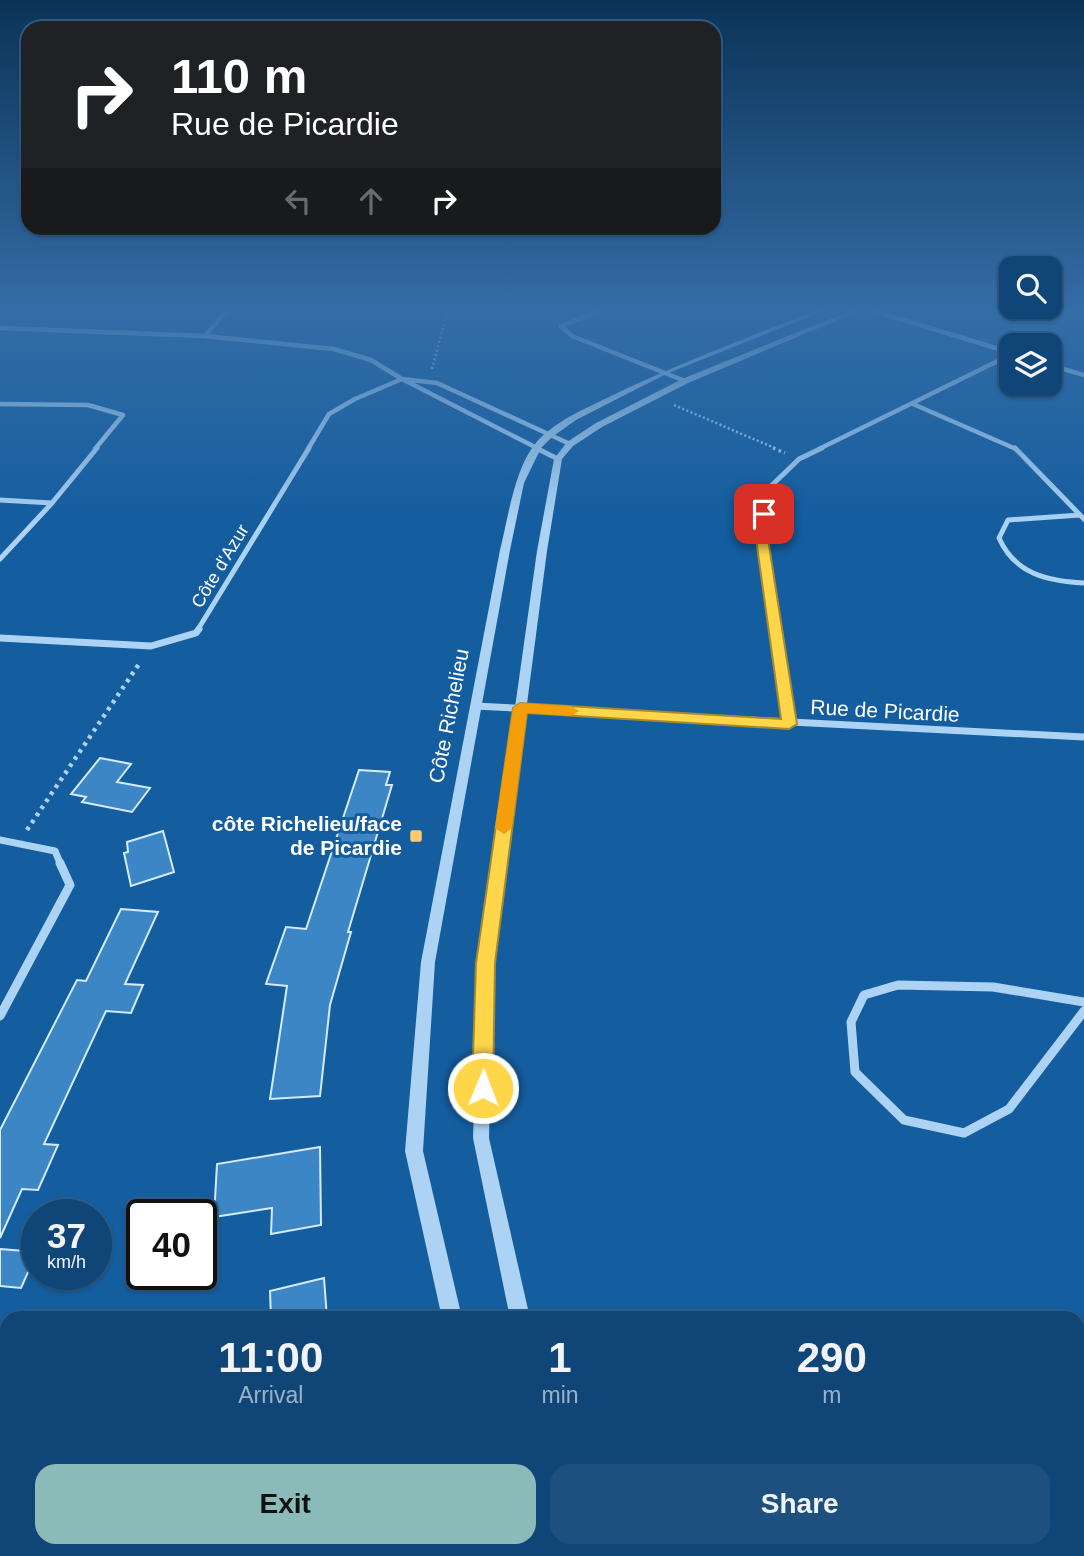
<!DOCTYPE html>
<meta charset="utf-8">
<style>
body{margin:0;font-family:Helvetica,sans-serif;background:#1d507f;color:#f1f3f6;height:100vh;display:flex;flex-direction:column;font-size:26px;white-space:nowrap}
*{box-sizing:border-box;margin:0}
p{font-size:23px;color:#9bb1c6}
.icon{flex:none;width:38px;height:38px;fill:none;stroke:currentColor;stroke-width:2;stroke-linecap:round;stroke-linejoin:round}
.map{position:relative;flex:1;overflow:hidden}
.drawer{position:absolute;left:0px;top:1311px;width:1085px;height:247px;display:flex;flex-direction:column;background:#0f4677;border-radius:21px 21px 0 0;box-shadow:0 2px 5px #0004,0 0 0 2px #2f5e89}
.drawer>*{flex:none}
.banner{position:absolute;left:21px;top:21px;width:700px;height:214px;border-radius:21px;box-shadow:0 2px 5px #0004,0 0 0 2px #2f5e89;background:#202124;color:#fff;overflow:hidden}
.fabs{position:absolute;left:999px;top:256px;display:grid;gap:14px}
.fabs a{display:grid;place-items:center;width:63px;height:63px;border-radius:14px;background:#0f4677;box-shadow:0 2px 5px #0004,0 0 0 2px #2f5e89;font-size:35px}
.speed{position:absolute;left:21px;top:1199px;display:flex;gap:14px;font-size:35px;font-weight:700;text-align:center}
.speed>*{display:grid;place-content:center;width:91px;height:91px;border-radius:50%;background:#0f4677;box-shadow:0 2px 5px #0004,0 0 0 2px #2f5e89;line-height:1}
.speed small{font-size:18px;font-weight:400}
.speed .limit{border:4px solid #111;border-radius:10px;background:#fff;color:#111}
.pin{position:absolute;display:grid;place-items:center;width:60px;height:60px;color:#fff;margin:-30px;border-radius:14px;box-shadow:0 4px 10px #0006}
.me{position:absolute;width:77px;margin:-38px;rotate:1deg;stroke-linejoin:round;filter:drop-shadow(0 0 5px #0008)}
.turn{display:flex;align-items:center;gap:24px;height:147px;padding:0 35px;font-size:32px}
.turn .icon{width:91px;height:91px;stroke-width:2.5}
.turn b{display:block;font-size:49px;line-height:60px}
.lanes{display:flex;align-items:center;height:66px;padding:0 35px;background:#0003;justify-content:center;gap:35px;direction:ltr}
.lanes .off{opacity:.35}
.eta{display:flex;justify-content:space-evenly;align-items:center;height:119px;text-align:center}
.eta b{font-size:42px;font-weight:600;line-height:49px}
.primary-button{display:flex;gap:14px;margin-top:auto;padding:14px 35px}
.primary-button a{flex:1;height:80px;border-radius:21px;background:#8bbbb9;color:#111;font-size:28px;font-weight:600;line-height:80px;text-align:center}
.primary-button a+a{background:#1d507f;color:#f1f3f6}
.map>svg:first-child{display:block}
.building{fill:#3d86c6;stroke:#d5ebfd;stroke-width:2}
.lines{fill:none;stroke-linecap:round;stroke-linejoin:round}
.path-far2{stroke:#acd3f4;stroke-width:2.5;stroke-dasharray:2 2.5;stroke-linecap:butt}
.path-far1{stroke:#acd3f4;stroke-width:3.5;stroke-dasharray:2.5 3.5;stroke-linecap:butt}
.path{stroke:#acd3f4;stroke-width:4.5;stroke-dasharray:3.5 5;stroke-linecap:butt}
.minor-far4{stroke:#acd3f4;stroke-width:4.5}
.minor-far3{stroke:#acd3f4;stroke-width:5}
.minor-far2{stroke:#acd3f4;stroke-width:7}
.minor-far1{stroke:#acd3f4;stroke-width:9}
.minor{stroke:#acd3f4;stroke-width:11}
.tertiary{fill:#acd3f4;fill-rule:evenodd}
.route{fill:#ffd54a;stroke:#a68a30;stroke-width:2}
.slow{fill:#f59e0b}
.poi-dot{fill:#ffc96f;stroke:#145d9f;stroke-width:2.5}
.labels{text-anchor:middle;stroke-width:6;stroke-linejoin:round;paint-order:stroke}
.far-street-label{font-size:18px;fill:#fff;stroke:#145d9f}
.street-label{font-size:21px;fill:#fff;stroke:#145d9f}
.poi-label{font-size:21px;font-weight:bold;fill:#fff;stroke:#145d9f;text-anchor:end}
</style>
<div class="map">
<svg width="1084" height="1556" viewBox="0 0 1084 1556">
<rect width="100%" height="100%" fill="#145d9f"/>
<!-- building -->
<path class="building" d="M100,758L131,764L117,782L150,788L132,812L82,802L86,797L71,794Z
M359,770L390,772L386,785H392L348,932H351L330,1005L320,1096L270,1099L287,986L266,984L286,927L306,929Z
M163,831L174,872L131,886L124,853L128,852L127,842Z
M121,909L158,912L125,984L143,985L131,1013L106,1011L44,1144L58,1145L38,1190L22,1189L0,1238V1130L77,980L86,981Z
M320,1147L321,1225L271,1234L272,1208L214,1217L217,1164Z
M0,1249L37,1252L21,1288L0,1286Z
M324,1278L327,1318H271L270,1291Z"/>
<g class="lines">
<!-- path-far2 -->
<path class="path-far2" d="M432,369L447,313L463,308
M674,405L777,449"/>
<!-- path-far1 -->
<path class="path-far1" d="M773,448L785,453"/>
<!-- path -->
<path class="path" d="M27,830L141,661"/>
<!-- minor-far4 -->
<path class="minor-far4" d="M607,308L561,326L572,336L685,381
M865,308L1012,353
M0,328L205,336L334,349L371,360L402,379L539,449
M205,336L229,308
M1050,365L1084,375
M0,404L88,405L123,415L95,449
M913,404L1016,449
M308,449L329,414L355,399L402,379L437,383L570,444
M819,449L1012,354"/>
<!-- minor-far3 -->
<path class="minor-far3" d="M536,448L558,459
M1015,448L1084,519
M0,500L52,503
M1080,515L1008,520L999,538C1015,574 1047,581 1084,583
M0,559L52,503L97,448
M197,631L309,448
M775,631L762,539L767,490L799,459L822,448"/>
<!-- minor-far2 -->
<path class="minor-far2" d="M775,629L789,724
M0,638L151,646L196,633L199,629
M475,706L1084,737
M0,840L55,851L61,865"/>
<!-- minor-far1 -->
<path class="minor-far1" d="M1084,1002L993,987L898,985L864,995L851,1022L855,1072L904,1120L964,1133L1009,1109L1084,1011
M0,1016L70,885L60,863"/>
<!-- minor -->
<path class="minor" d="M572,1556L577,1550"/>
<!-- tertiary -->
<path class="tertiary" d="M822,308H831L666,374L576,420L552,437L541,448L524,483L510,550L435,962L423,1151L462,1318H442L405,1151L421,962L500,550C508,519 514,470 535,444C554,421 585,409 611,396C680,363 751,336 822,308Z
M857,308H866L688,383L602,427L573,446L562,459L547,551L493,963L489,1138L530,1318H510L473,1138L479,963L537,551L554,459L567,442L596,423L682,379Z
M539,1550H562L564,1556H541Z
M623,1550H646L648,1556H625Z"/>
</g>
<!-- sky -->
<linearGradient id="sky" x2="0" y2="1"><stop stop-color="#0b3357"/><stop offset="0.59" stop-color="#346da6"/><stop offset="1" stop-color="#346da6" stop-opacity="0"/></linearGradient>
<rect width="1084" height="526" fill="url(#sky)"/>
<!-- route -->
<path class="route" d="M764,511L770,514L768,539L797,724L789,729L527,713L495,963L493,1088L490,1095L483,1098L475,1095L472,1088L476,963L513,708L520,703L781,719L756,539L758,514Z"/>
<!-- slow -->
<path class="slow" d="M520,703L571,706L579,711L571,716L527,713L512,828L504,834L495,828L513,708Z"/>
<!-- markers -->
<rect class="poi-dot" x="409" y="829" width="14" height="14" rx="3.5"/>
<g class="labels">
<!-- far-street labels -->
<g class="far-street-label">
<text transform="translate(220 566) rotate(-59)" y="6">Côte d'Azur</text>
</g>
<!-- street labels -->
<g class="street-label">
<text transform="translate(885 711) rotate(3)" y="7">Rue de Picardie</text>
<text transform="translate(449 716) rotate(-79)" y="7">Côte Richelieu</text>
</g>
<!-- poi labels -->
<g class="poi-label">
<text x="402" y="831">côte Richelieu/face<tspan x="402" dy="24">de Picardie</tspan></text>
</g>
</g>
</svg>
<div class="fabs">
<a><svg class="icon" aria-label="search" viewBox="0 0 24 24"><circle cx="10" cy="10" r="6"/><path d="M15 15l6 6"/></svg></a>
<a><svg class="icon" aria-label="layers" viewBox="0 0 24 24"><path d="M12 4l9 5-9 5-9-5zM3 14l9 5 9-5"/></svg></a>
</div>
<div class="speed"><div>37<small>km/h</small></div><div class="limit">40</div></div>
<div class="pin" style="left:764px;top:514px;background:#d93025"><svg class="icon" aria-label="arrive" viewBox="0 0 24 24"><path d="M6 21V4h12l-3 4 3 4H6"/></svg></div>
<svg class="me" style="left:483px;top:1088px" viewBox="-20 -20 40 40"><circle r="17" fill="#ffd54a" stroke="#fff" stroke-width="3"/><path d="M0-11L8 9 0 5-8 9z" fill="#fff"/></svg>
<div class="banner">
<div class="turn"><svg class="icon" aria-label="right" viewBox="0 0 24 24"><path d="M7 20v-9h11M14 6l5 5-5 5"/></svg><div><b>110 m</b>Rue de Picardie</div></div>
<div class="lanes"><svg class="icon off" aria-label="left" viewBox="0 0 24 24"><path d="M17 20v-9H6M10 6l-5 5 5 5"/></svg><svg class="icon off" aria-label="ahead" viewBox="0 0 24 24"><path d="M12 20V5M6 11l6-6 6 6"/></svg><svg class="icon" aria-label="right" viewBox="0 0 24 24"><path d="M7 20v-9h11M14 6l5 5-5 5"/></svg></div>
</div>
<section class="drawer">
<div class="eta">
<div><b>11:00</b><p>Arrival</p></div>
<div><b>1</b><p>min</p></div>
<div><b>290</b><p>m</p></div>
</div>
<div class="primary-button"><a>Exit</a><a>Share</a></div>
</section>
</div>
